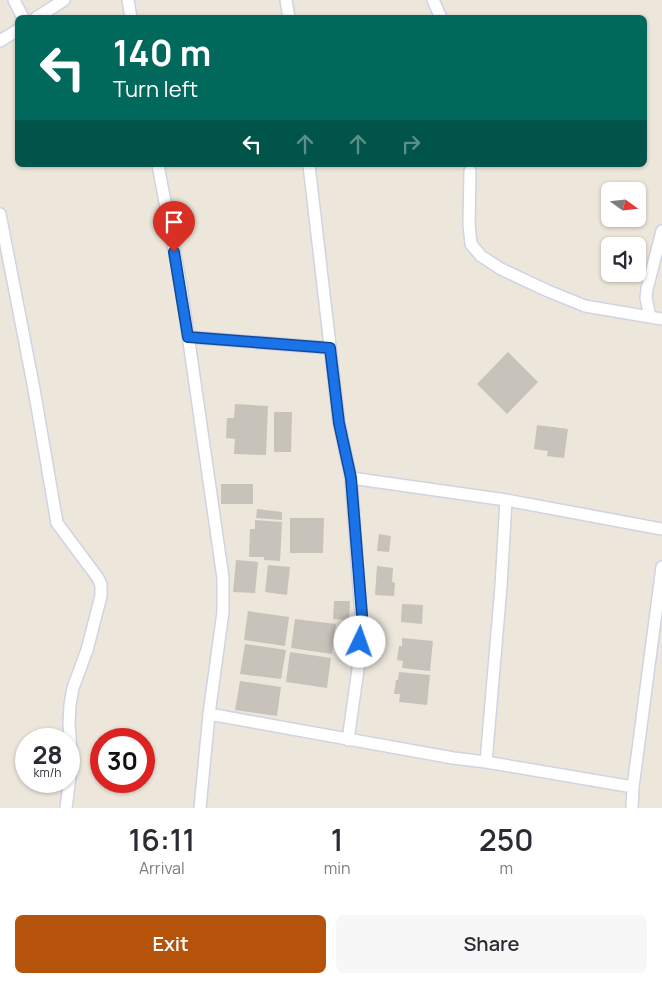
<!DOCTYPE html>
<style>
body{margin:0;font-family:Manrope,sans-serif;background:#f7f7f7;color:#2b2b33;height:100vh;display:flex;flex-direction:column;font-size:19px;white-space:nowrap}
*{box-sizing:border-box;margin:0}
p{font-size:16px;color:#7c7c81}
.icon{flex:none;width:28px;height:28px;fill:none;stroke:currentColor;stroke-width:2;stroke-linecap:round;stroke-linejoin:round}
.map{position:relative;height:808px;overflow:hidden}
.details{display:flex;flex-direction:column;background:#fff;flex:1}
.details>*{flex:none}
.top-card{position:absolute;left:15px;top:15px;width:632px;height:152px;border-radius:8px;box-shadow:0 1px 4px #0004;background:#00695c;color:#fff;overflow:hidden}
.needle{width:32px;rotate:105deg}
.tools{position:absolute;left:601px;top:182px;display:grid;gap:10px}
.tools a{display:grid;place-items:center;width:45px;height:45px;border-radius:8px;background:#fff;box-shadow:0 1px 4px #0004;font-size:25px}
.speed{position:absolute;left:15px;top:728px;display:flex;gap:10px;font-size:25px;font-weight:700;text-align:center}
.speed>*{display:grid;place-content:center;width:65px;height:65px;border-radius:50%;background:#fff;box-shadow:0 1px 4px #0004;line-height:1}
.speed small{font-size:12px;font-weight:400}
.speed .limit{border:8px solid #d22;background:#fff;color:#111}
.pin{position:absolute;display:grid;place-items:center;width:42px;height:42px;color:#fff;margin:-51px -21px;border-radius:50% 50% 50% 0;rotate:-45deg;box-shadow:0 0 5px #0007}
.pin .icon{rotate:45deg}
.me{position:absolute;width:55px;margin:-28px;rotate:3deg;stroke-linejoin:round;filter:drop-shadow(0 0 4px #0008)}
.turn{display:flex;align-items:center;gap:18px;height:105px;padding:0 15px;font-size:22px}
.turn .icon{width:65px;height:65px;stroke-width:2.5}
.turn b{display:block;font-size:35px;line-height:42px}
.lanes{display:flex;align-items:center;height:48px;padding:0 15px;background:#0003;justify-content:center;gap:25px;direction:ltr}
.lanes .off{opacity:.35}
.eta{display:flex;justify-content:space-evenly;align-items:center;height:85px;text-align:center}
.eta b{font-size:30px;font-weight:600;line-height:35px}
.primary-button{display:flex;gap:10px;margin-top:auto;padding:10px 15px}
.primary-button a{flex:1;height:58px;border-radius:8px;background:#b45309;color:#fff;font-size:20px;font-weight:600;line-height:58px;text-align:center}
.primary-button a+a{background:#f7f7f7;color:#2b2b33}
.map>svg:first-child{display:block}
.building{fill:#c7c3bb}
.lines{fill:none;stroke-linecap:round;stroke-linejoin:round}
.minor-casing{stroke:#d1d3e3;stroke-width:14}
.minor{stroke:#fff;stroke-width:11}
.route-casing{stroke:#114b97;stroke-width:12}
.route{stroke:#1a73e8;stroke-width:9}
</style>
<div class="map">
<svg width="662" height="808" viewBox="0 0 662 808">
<rect width="100%" height="100%" fill="#ece6db"/>
<!-- building -->
<path class="building" d="M508,352L538,382L507,414L477,384Z
M235,404L268,406L266,455L234,454L235,439L226,438L227,418H234Z
M274,412H292L291,452H274Z
M537,425L568,429L564,458L547,456L548,451L534,449Z
M221,484H253V504H221Z
M257,509L282,512V520L256,518Z
M290,518H324L323,553H290Z
M255,520L282,522L280,561L264,560V557H249L250,529H255Z
M379,534L391,536L389,552L377,551Z
M236,560L258,562L255,593L233,592Z
M268,565L290,567L287,595L265,592Z
M377,566L393,568L392,582L395,583L394,596L375,595Z
M334,601H350L349,620L333,619Z
M402,604L423,605L422,624L401,622Z
M248,611L289,617L285,646L244,640Z
M295,619L336,624L332,654L291,648Z
M402,638L433,641L430,671L402,668L403,661L397,660L399,646H402Z
M245,644L286,650L281,679L240,674Z
M290,652L331,658L327,688L286,682Z
M399,672L430,675L427,705L399,702L400,694H394L396,680H398Z
M240,681L281,687L277,716L235,710Z"/>
<g class="lines">
<!-- minor casing -->
<g class="minor-casing">
<path id="minor" d="M14,0L23,18
M128,0L131,18
M286,0L289,18
M433,0L441,18
M36,18L64,0
M0,41L18,30
M158,165L181,286L223,578V612L209,714L200,808
M309,165L339,423L351,478L361,615L360,655L348,740
M470,171L469,224L471,244L481,256L501,269L548,291L585,306L662,319
M0,214L34,389L57,523L98,578L101,585V596L87,650L73,688L70,705L69,723L71,751L70,776L66,808
M650,317L646,298L647,289L662,231
M188,337L330,348
M351,478L506,500L662,529
M209,714L453,758L486,762L633,787
M486,762L501,586L506,500
M632,808L633,787L662,567"/>
</g>
<!-- minor -->
<use href="#minor" class="minor"/>
</g>
<g class="lines">
<!-- route casing -->
<g class="route-casing">
<path id="route" d="M174,252L188,337L330,348L339,423L351,478L362,615L360,642"/>
</g>
<!-- route -->
<use href="#route" class="route"/>
</g>
</svg>
<div class="tools">
<a><svg class="needle" viewBox="-14 -14 28 28"><path d="M0-13l5 13h-10z" fill="#e53935"/><path d="M0 13l5-13h-10z" fill="#7c7c81"/></svg></a>
<a><svg class="icon" aria-label="sound" viewBox="0 0 24 24"><path d="M4 9h4l5-4v14l-5-4H4zM17 9q2 3 0 6"/></svg></a>
</div>
<div class="speed"><div>28<small>km/h</small></div><div class="limit">30</div></div>
<div class="pin" style="left:174px;top:252px;background:#d93025"><svg class="icon" aria-label="arrive" viewBox="0 0 24 24"><path d="M6 21V4h12l-3 4 3 4H6"/></svg></div>
<svg class="me" style="left:360px;top:642px" viewBox="-20 -20 40 40"><circle r="19" fill="#fff"/><path d="M0-13L10 11 0 6-10 11z" fill="#1a73e8"/></svg>
<div class="top-card">
<div class="turn"><svg class="icon" aria-label="left" viewBox="0 0 24 24"><path d="M17 20v-9H6M10 6l-5 5 5 5"/></svg><div><b>140 m</b>Turn left</div></div>
<div class="lanes"><svg class="icon" aria-label="left" viewBox="0 0 24 24"><path d="M17 20v-9H6M10 6l-5 5 5 5"/></svg><svg class="icon off" aria-label="ahead" viewBox="0 0 24 24"><path d="M12 20V5M6 11l6-6 6 6"/></svg><svg class="icon off" aria-label="ahead" viewBox="0 0 24 24"><path d="M12 20V5M6 11l6-6 6 6"/></svg><svg class="icon off" aria-label="right" viewBox="0 0 24 24"><path d="M7 20v-9h11M14 6l5 5-5 5"/></svg></div>
</div>
</div>
<section class="details">
<div class="eta">
<div><b>16:11</b><p>Arrival</p></div>
<div><b>1</b><p>min</p></div>
<div><b>250</b><p>m</p></div>
</div>
<div class="primary-button"><a>Exit</a><a>Share</a></div>
</section>
